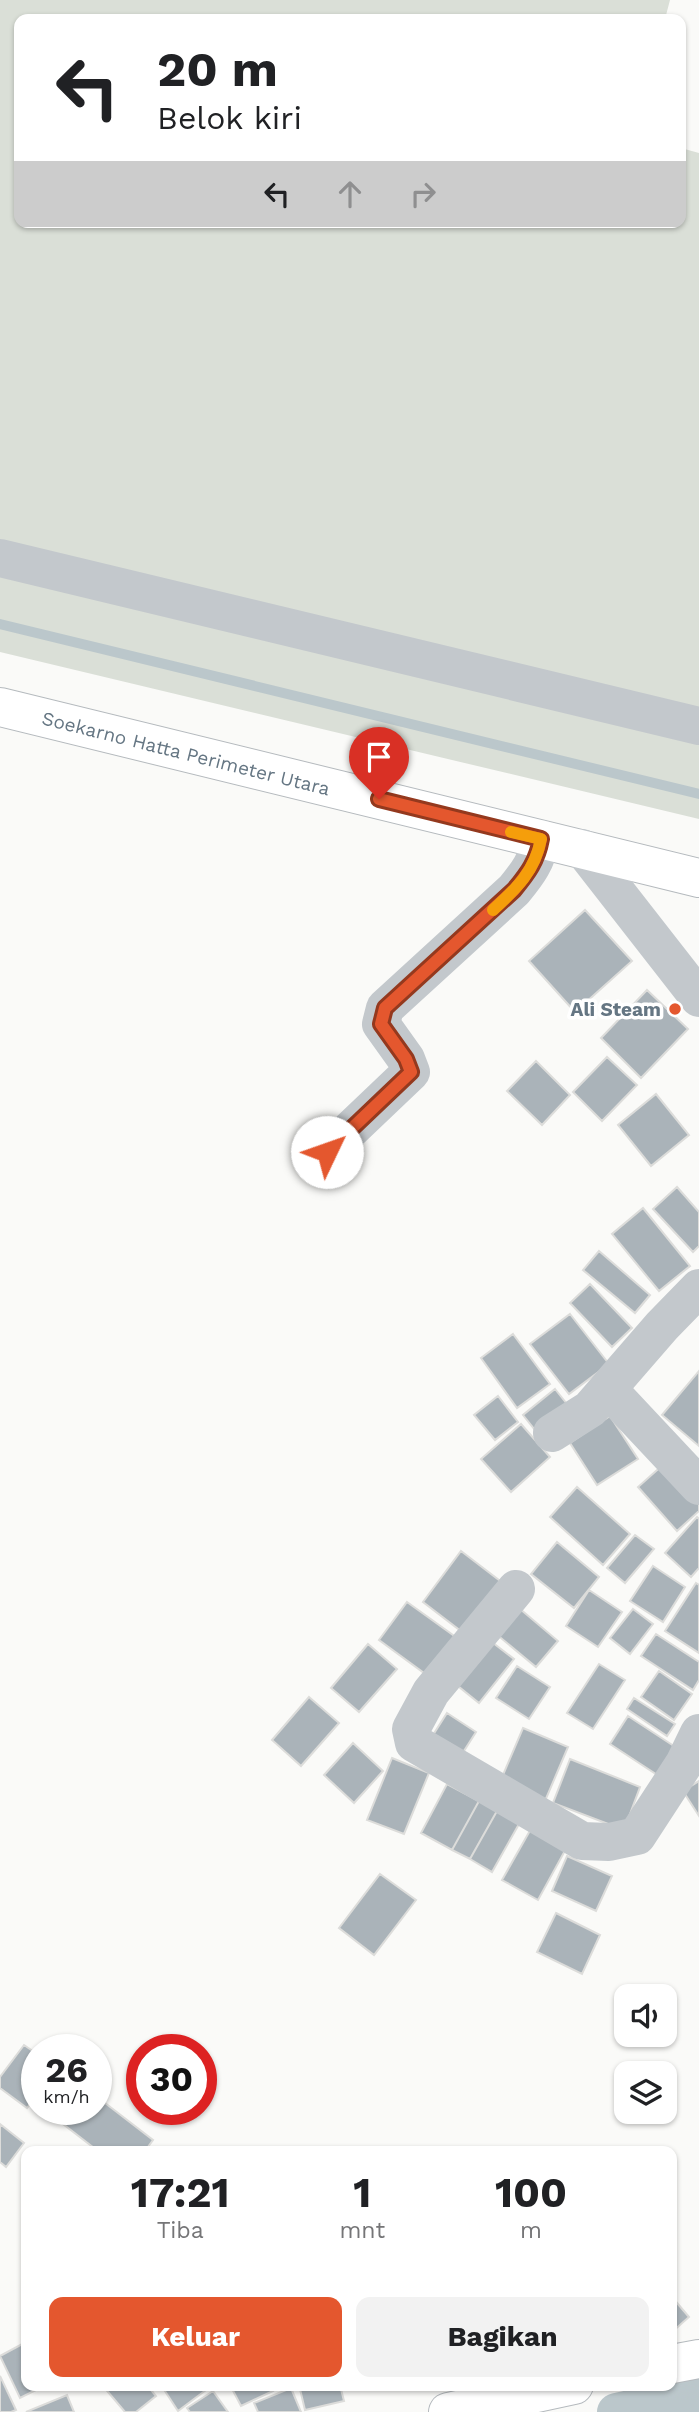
<!DOCTYPE html>
<html lang="id">
<style>
body{margin:0;font-family:"Work Sans",sans-serif;background:#f2f2f2;color:#202124;height:100vh;display:flex;flex-direction:column;font-size:26px;white-space:nowrap}
*{box-sizing:border-box;margin:0}
p{font-size:23px;color:#757577}
.icon{flex:none;width:38px;height:38px;fill:none;stroke:currentColor;stroke-width:2;stroke-linecap:round;stroke-linejoin:round}
.map{position:relative;flex:1;overflow:hidden}
.details{position:absolute;left:21px;top:2146px;width:656px;height:245px;display:flex;flex-direction:column;background:#fff;border-radius:14px;box-shadow:0 2px 5px #0004}
.details>*{flex:none}
.guide{position:absolute;left:14px;top:14px;width:672px;height:214px;border-radius:14px;box-shadow:0 2px 5px #0004;background:#fff;color:#202124;overflow:hidden}
.controls{position:absolute;left:614px;top:1984px;display:grid;gap:14px}
.controls a{display:grid;place-items:center;width:63px;height:63px;border-radius:14px;background:#fff;box-shadow:0 2px 5px #0004;font-size:35px}
.speed{position:absolute;left:21px;top:2034px;display:flex;gap:14px;font-size:35px;font-weight:700;text-align:center}
.speed>*{display:grid;place-content:center;width:91px;height:91px;border-radius:50%;background:#fff;box-shadow:0 2px 5px #0004;line-height:1}
.speed small{font-size:18px;font-weight:400}
.speed .limit{border:10px solid #d22;background:#fff;color:#111}
.pin{position:absolute;display:grid;place-items:center;width:60px;height:60px;color:#fff;margin:-72px -30px;border-radius:50% 50% 50% 0;rotate:-45deg;box-shadow:0 0 7px #0007}
.pin .icon{rotate:45deg}
.me{position:absolute;width:77px;margin:-38px;rotate:48deg;stroke-linejoin:round;filter:drop-shadow(0 0 5px #0008)}
.turn{display:flex;align-items:center;gap:24px;height:147px;padding:0 28px;font-size:32px}
.turn .icon{width:91px;height:91px;stroke-width:2.5}
.turn b{display:block;font-size:49px;line-height:60px}
.lanes{display:flex;align-items:center;height:66px;padding:0 28px;background:#0003;justify-content:center;gap:35px;direction:ltr}
.lanes .off{opacity:.35}
.eta{display:flex;justify-content:space-evenly;align-items:center;height:119px;text-align:center}
.eta b{font-size:42px;font-weight:700;line-height:49px}
.cta{display:flex;gap:14px;margin-top:auto;padding:14px 28px}
.cta a{flex:1;height:80px;border-radius:14px;background:#e4572e;color:#fff;font-size:28px;font-weight:700;line-height:80px;text-align:center}
.cta a+a{background:#f2f2f2;color:#202124}
.map>svg:first-child{display:block}
.green{fill:#dadfd7}
.lines{fill:none;stroke-linecap:round;stroke-linejoin:round}
.stream{stroke:#bbc7cb;stroke-width:10}
.canal{stroke:#bbc7cb;stroke-width:38}
.building{fill:#aab3b9;stroke:#dcdcda;stroke-width:2}
.major-casing{stroke:#b5babe;stroke-width:40}
.minor{stroke:#c3c8cc;stroke-width:38}
.major{stroke:#fff;stroke-width:38}
.route-casing{stroke:#94391e;stroke-width:18}
.route{stroke:#e4572e;stroke-width:12}
.slow{stroke:#f59e0b;stroke-width:12}
.poi-dot{fill:#e4572e;stroke:#fff;stroke-width:2.5}
.labels{text-anchor:middle;stroke-width:7;stroke-linejoin:round;paint-order:stroke}
.street-label{font-size:19px;fill:#657683;stroke:#fff}
.poi-label{font-size:19px;font-weight:bold;fill:#657683;stroke:#fff;text-anchor:end}
</style>
<div class="map">
<svg width="699" height="2412" viewBox="0 0 699 2412">
<rect width="100%" height="100%" fill="#fafaf8"/>
<!-- green -->
<path class="green" d="M0,0H670L665,19H19V222H681V148L699,153V819L0,652Z"/>
<g class="lines">
<!-- stream -->
<path class="stream" d="M0,624L699,794"/>
<!-- canal -->
<path class="canal" d="M616,2412L699,2394"/>
</g>
<!-- building -->
<path class="building" d="M585,910L632,961L575,1012L529,961Z
M647,990L688,1029L641,1078L601,1038Z
M607,1057L637,1085L602,1121L573,1092Z
M536,1061L570,1095L542,1125L507,1091Z
M656,1094L689,1135L651,1166L618,1125Z
M677,1187L699,1212V1246L693,1252L653,1209Z
M643,1208L690,1266L659,1291L612,1234Z
M599,1251L650,1295L635,1313L583,1270Z
M590,1284L632,1328L612,1347L570,1303Z
M570,1314L609,1364L569,1394L530,1344Z
M513,1334L550,1384L517,1408L481,1358Z
M699,1371V1446L662,1415Z
M555,1389L567,1404L535,1430L523,1415Z
M498,1396L518,1422L495,1440L474,1415Z
M610,1416L638,1459L597,1485L570,1443Z
M521,1424L550,1457L511,1492L481,1459Z
M665,1463L699,1501V1511L677,1531L638,1487Z
M577,1487L630,1534L603,1565L550,1517Z
M697,1517L699,1519V1568L691,1577L665,1553Z
M635,1535L654,1549L625,1583L607,1568Z
M557,1542L599,1577L574,1608L531,1574Z
M461,1551L508,1587L470,1638L423,1602Z
M653,1566L685,1587L663,1622L630,1601Z
M696,1583L699,1585V1653L665,1631Z
M589,1590L622,1612L598,1647L566,1626Z
M407,1602L464,1643L435,1681L379,1640Z
M513,1603L558,1641L536,1667L490,1629Z
M633,1609L653,1624L630,1654L610,1638Z
M656,1634L699,1662V1680L693,1690L641,1656Z
M488,1639L514,1659L479,1703L453,1682Z
M368,1644L397,1669L359,1712L331,1688Z
M599,1664L625,1680L593,1729L567,1713Z
M517,1666L550,1687L529,1719L496,1698Z
M659,1671L692,1694L674,1720L641,1697Z
M309,1697L339,1723L301,1766L272,1740Z
M634,1698L675,1724L667,1736L627,1709Z
M447,1713L476,1732L455,1765L426,1746Z
M628,1716L683,1752L665,1780L610,1744Z
M523,1728L568,1747L545,1801L500,1782Z
M353,1743L383,1771L354,1803L324,1775Z
M392,1758L429,1773L404,1834L367,1820Z
M570,1759L640,1787L624,1830L553,1803Z
M699,1781V1816L683,1791Z
M447,1784L479,1801L452,1850L421,1833Z
M479,1801L497,1811L470,1859L452,1850Z
M497,1811L519,1824L492,1872L470,1859Z
M532,1827L567,1847L538,1900L502,1880Z
M567,1856L612,1876L596,1911L552,1891Z
M380,1874L416,1900L374,1955L339,1928Z
M556,1913L600,1935L582,1974L537,1952Z
M24,2045L37,2054V2095L27,2108L0,2088V2077Z
M96,2096L153,2140L145,2151H98L63,2124L75,2109H96Z
M0,2124L24,2143L6,2167L0,2162Z
M672,2297L689,2317L672,2332Z
M26,2342V2385H46L20,2398L0,2356Z
M0,2376L16,2410L11,2412H0Z
M102,2385H147L156,2396L136,2412H125Z
M161,2385H203L206,2390L178,2411Z
M230,2385H270L273,2391L241,2406Z
M299,2385H340L344,2401L305,2410Z
M291,2388L301,2412H258L254,2403Z
M213,2391L228,2412H190L187,2408Z
M67,2395L74,2412H26Z"/>
<g class="lines">
<!-- major casing -->
<g class="major-casing">
<path id="major" d="M0,707L699,878
M672,2364L699,2359
M448,2412L574,2385"/>
</g>
<!-- minor -->
<path class="minor" d="M0,558L699,726
M582,848L699,998
M327,1152L411,1072L406,1059L381,1024L385,1008L514,890C528,873 537,861 541,839
M608,1389L699,1486
M552,1433L590,1409L662,1326L699,1288
M516,1589L431,1692L411,1729L414,1743L582,1841L609,1842L637,1836L684,1764L699,1733"/>
<!-- major -->
<use href="#major" class="major"/>
</g>
<g class="lines">
<!-- route casing -->
<g class="route-casing">
<path id="route" d="M327,1152L411,1072L406,1059L381,1024L385,1008L514,890C528,873 537,861 541,839L379,799"/>
</g>
<!-- route -->
<use href="#route" class="route"/>
<!-- slow -->
<path class="slow" d="M493,910C517,888 535,871 541,839L511,832"/>
</g>
<!-- markers -->
<circle class="poi-dot" cx="675" cy="1009" r="7"/>
<g class="labels">
<!-- street labels -->
<g class="street-label">
<text transform="translate(186 753) rotate(14)" y="7">Soekarno Hatta Perimeter Utara</text>
</g>
<!-- poi labels -->
<g class="poi-label">
<text x="661" y="1016">Ali Steam</text>
</g>
</g>
</svg>
<div class="controls">
<a><svg class="icon" aria-label="sound" viewBox="0 0 24 24"><path d="M4 9h4l5-4v14l-5-4H4zM17 9q2 3 0 6"/></svg></a>
<a><svg class="icon" aria-label="layers" viewBox="0 0 24 24"><path d="M12 4l9 5-9 5-9-5zM3 14l9 5 9-5"/></svg></a>
</div>
<div class="speed"><div>26<small>km/h</small></div><div class="limit">30</div></div>
<div class="pin" style="left:379px;top:799px;background:#d93025"><svg class="icon" aria-label="arrive" viewBox="0 0 24 24"><path d="M6 21V4h12l-3 4 3 4H6"/></svg></div>
<svg class="me" style="left:327px;top:1152px" viewBox="-20 -20 40 40"><circle r="19" fill="#fff"/><path d="M0-13L10 11 0 6-10 11z" fill="#e4572e"/></svg>
<div class="guide">
<div class="turn"><svg class="icon" aria-label="left" viewBox="0 0 24 24"><path d="M17 20v-9H6M10 6l-5 5 5 5"/></svg><div><b>20 m</b>Belok kiri</div></div>
<div class="lanes"><svg class="icon" aria-label="left" viewBox="0 0 24 24"><path d="M17 20v-9H6M10 6l-5 5 5 5"/></svg><svg class="icon off" aria-label="ahead" viewBox="0 0 24 24"><path d="M12 20V5M6 11l6-6 6 6"/></svg><svg class="icon off" aria-label="right" viewBox="0 0 24 24"><path d="M7 20v-9h11M14 6l5 5-5 5"/></svg></div>
</div>
<section class="details">
<div class="eta">
<div><b>17:21</b><p>Tiba</p></div>
<div><b>1</b><p>mnt</p></div>
<div><b>100</b><p>m</p></div>
</div>
<div class="cta"><a>Keluar</a><a>Bagikan</a></div>
</section>
</div>
